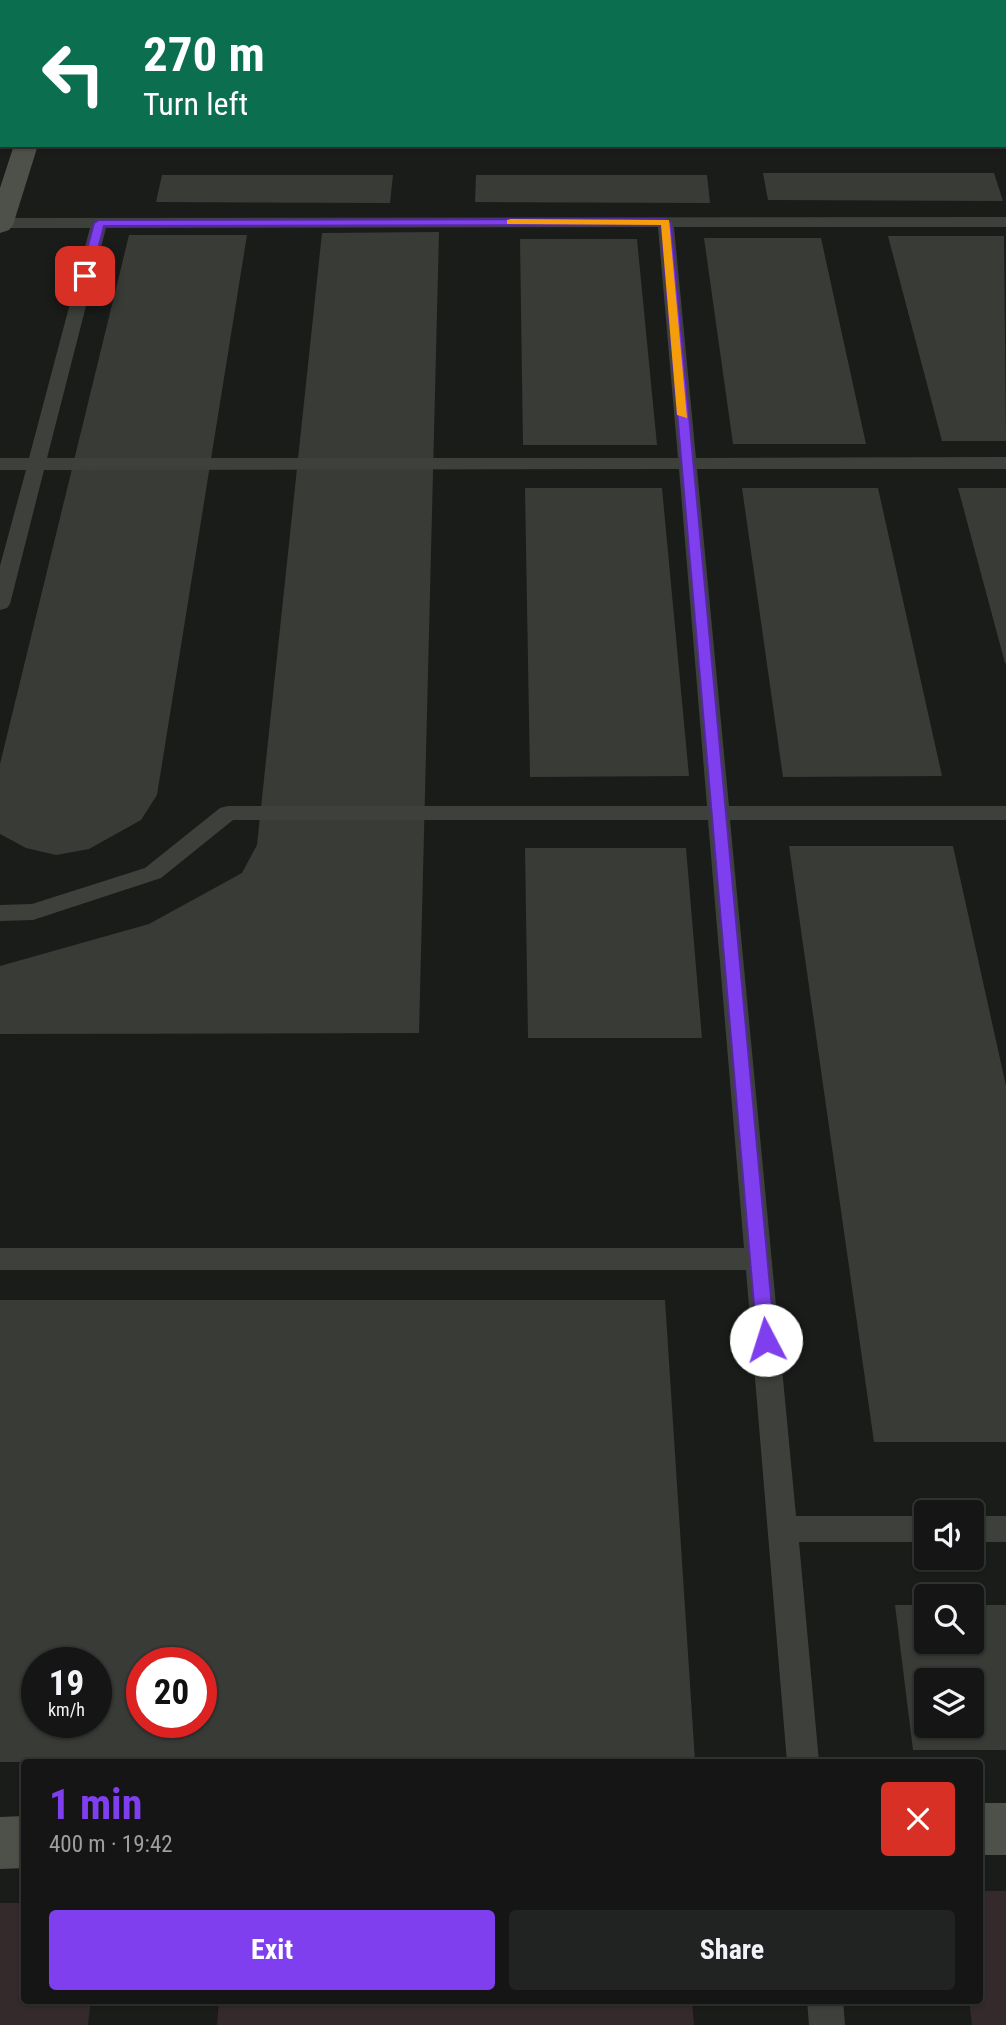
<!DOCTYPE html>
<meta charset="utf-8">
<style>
body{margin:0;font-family:"Roboto Condensed",sans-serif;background:#212222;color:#f1f3f6;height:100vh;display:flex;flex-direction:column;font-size:26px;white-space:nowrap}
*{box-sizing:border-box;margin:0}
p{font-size:23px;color:#9d9fa0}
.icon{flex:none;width:38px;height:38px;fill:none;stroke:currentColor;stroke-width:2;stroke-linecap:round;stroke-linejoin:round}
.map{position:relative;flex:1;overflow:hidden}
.panel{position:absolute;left:21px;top:1759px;width:962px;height:245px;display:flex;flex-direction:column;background:#141514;border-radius:7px;box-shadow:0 2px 5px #0004,0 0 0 2px #333434}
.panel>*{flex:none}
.guide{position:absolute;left:0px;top:0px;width:1006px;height:147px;box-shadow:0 2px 5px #0004,0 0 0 2px #333434;background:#0b6e4f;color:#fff;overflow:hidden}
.controls{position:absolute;left:914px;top:1500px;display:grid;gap:14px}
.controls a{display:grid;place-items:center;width:70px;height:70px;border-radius:7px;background:#141514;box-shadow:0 2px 5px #0004,0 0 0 2px #333434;font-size:35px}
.speed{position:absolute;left:21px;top:1647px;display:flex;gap:14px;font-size:35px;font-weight:700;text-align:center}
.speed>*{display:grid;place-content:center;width:91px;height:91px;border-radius:50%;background:#141514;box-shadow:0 2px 5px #0004,0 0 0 2px #333434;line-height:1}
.speed small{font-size:18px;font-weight:400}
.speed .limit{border:10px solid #d22;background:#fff;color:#111}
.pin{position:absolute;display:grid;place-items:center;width:60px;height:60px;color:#fff;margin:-30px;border-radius:14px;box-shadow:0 4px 10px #0006}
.me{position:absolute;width:77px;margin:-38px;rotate:355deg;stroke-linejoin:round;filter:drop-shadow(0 0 5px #0008)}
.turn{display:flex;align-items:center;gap:24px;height:147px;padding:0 28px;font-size:32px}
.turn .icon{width:91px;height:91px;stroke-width:2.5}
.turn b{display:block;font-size:49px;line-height:60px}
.round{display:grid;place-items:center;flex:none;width:74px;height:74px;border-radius:7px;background:#212222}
.head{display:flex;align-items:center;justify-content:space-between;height:119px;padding:0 28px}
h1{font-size:42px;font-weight:700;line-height:52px;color:#7f3fef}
.cta{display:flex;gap:14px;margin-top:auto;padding:14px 28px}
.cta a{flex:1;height:80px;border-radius:7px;background:#7f3fef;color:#fff;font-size:28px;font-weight:700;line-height:80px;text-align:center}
.cta a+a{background:#212222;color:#f1f3f6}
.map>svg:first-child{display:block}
.green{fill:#342a2c}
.building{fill:#393b37;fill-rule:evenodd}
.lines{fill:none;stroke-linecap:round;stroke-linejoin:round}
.lane{fill:#3e413b;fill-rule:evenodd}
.secondary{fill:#4d5149;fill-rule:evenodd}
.primary{fill:#5c6057;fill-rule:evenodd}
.route{fill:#7f3fef;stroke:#53299b;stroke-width:2}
.slow{fill:#f59e0b}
</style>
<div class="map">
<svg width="1006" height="2025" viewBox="0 0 1006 2025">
<rect width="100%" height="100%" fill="#1a1c1a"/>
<!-- green -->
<path class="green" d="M980,1891H1006V2025H972L969,2000H980Z
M0,1903H24V2000H91L88,2025H0Z
M219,2000H692L694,2025H217Z"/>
<!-- building -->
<path class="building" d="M763,173H994L1003,201L768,200Z
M162,175H393L390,203L156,202Z
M476,175H707L710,203L475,202Z
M439,232L419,1033L0,1034V966L149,924L242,873L257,845L322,233Z
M129,235H247L157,795L141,820L89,849L56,855L26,848L0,834V764Z
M888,236H1004L1006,441H942Z
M704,238H821L866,444H733Z
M520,239H637L657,445H523Z
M525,488H662L689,776L530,777Z
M742,488H878L942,776L783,777Z
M958,488H1006V663H1005Z
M789,846H953L1006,1086V1442H874Z
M525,848H686L702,1038H528Z
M0,1300H665L695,1761L0,1762ZM37,1662H96V1722H37ZM142,1662H201V1722H142Z
M895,1605H926V1642H971V1605H1006V1750H913ZM926,1680H971V1726H926Z"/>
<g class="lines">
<!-- lane -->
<path class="lane" d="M1006,217V227H674L696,458L1006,457V469H697L729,806H1006V820H730L796,1516H926V1542H799L819,1762H787L746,1270H0V1248H744L708,820H233L161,878L33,920L0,921V905L32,904L145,868L220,808L228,806H707L679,469L44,470L10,604L7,608L0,610V566L26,470H0V458H29L90,228H1L0,218ZM658,227L678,458H47L106,228Z
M971,1516H1006V1542H971Z
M807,2000H843L845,2025H809Z"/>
<!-- secondary -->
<path class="secondary" d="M0,91H2V105H0Z
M14,145H38L13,225L9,230L0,233V188Z
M980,1803H1006V1855H980Z
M24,1816V1868L0,1869V1817Z"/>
<!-- primary -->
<path class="primary" d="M20,0H42V2H20Z
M2,72V90L0,91V73Z"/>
</g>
<!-- route -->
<path class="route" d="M666,219L671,222L775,1340L772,1345L766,1347L759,1345L757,1340L661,225L104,226L91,276L85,279L80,276L94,223L99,220Z"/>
<!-- slow -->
<path class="slow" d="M511,219L669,220L687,418L677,415L661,225L507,224V220Z"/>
</svg>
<div class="controls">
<a><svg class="icon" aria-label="sound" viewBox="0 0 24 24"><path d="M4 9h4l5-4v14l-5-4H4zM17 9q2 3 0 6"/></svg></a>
<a><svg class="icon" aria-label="search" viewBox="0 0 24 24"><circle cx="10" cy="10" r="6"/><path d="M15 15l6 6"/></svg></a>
<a><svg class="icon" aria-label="layers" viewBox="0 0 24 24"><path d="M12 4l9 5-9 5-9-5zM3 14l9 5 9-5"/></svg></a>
</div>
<div class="speed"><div>19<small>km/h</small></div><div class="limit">20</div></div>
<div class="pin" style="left:85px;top:276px;background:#d93025"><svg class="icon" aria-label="arrive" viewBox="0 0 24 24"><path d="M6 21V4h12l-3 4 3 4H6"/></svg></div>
<svg class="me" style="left:766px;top:1340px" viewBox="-20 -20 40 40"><circle r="19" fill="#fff"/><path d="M0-13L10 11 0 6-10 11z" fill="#7f3fef"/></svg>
<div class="guide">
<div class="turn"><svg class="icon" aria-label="left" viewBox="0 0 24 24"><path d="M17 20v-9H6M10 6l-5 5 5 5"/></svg><div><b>270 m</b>Turn left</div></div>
</div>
<section class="panel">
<div class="head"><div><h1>1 min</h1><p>400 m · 19:42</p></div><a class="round" style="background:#d93025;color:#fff"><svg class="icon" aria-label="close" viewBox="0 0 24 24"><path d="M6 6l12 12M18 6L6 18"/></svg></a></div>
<div class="cta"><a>Exit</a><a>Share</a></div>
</section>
</div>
